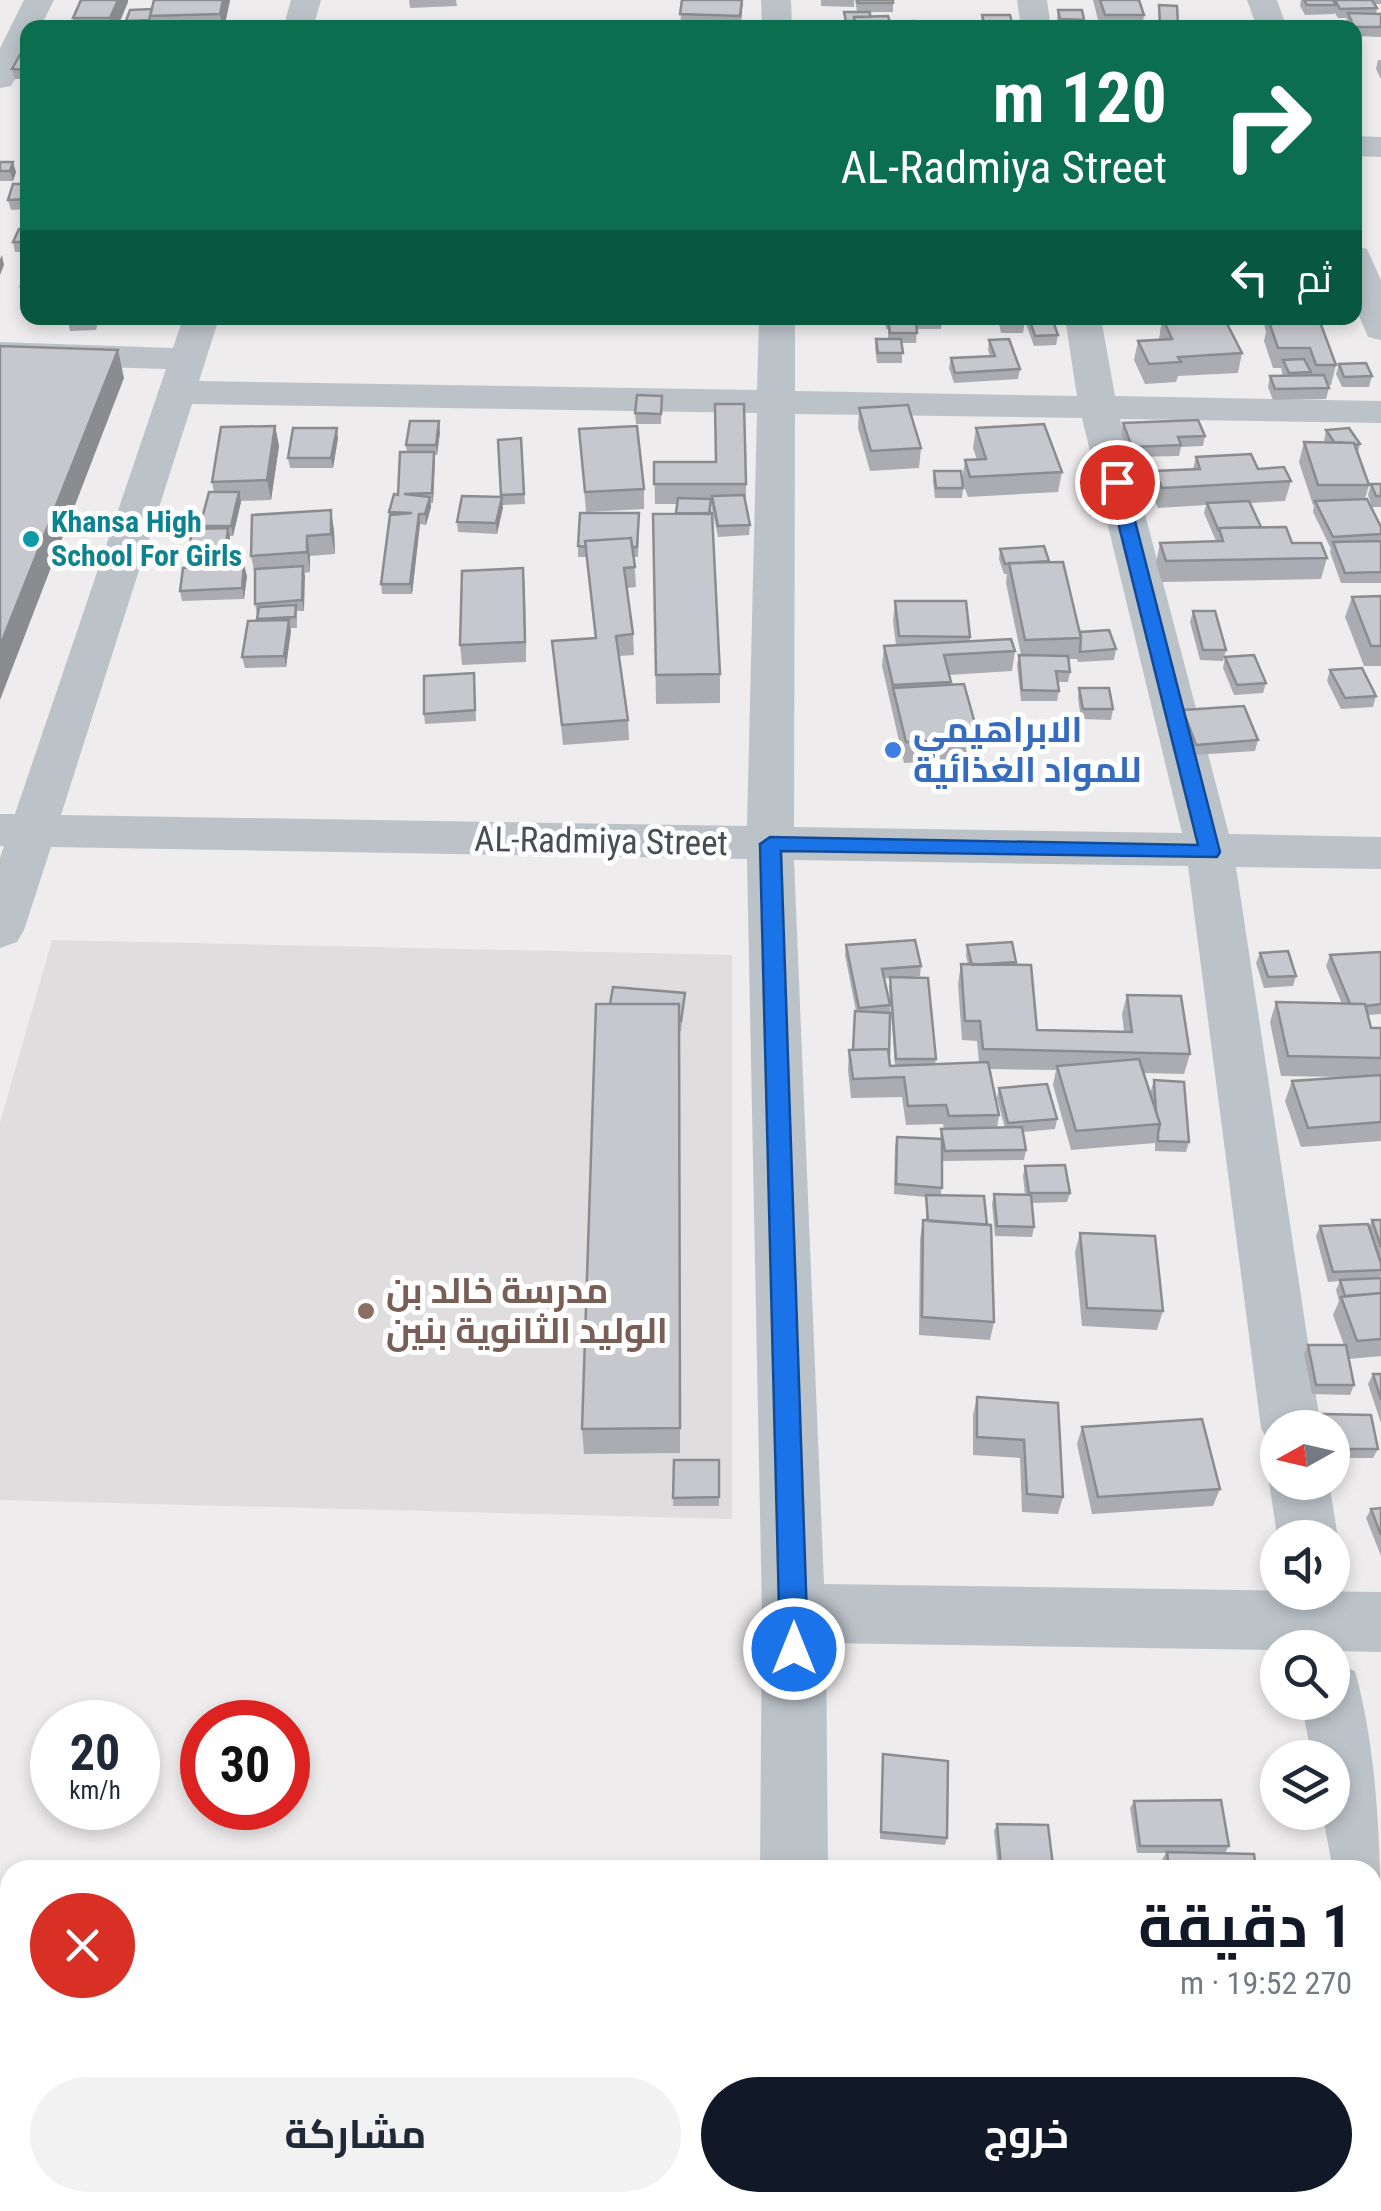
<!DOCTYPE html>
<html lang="ar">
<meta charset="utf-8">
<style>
body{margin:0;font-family:"Roboto Condensed",Cairo,sans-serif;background:#f2f2f3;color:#1f2937;direction:rtl;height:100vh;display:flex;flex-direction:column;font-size:38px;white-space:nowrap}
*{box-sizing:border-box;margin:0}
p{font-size:32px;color:#747a83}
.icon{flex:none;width:55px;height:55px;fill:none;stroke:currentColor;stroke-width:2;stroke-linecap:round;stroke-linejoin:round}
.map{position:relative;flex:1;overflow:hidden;direction:ltr}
.sheet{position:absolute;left:0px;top:1860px;width:1382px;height:352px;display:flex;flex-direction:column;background:#fff;border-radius:30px 30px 0 0;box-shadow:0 5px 15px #0003;direction:rtl}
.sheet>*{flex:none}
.banner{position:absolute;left:20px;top:20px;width:1342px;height:305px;border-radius:20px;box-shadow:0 5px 15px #0003;direction:rtl;background:#0b6e4f;color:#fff;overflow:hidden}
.needle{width:65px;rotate:262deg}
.tools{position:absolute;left:1260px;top:1410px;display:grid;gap:20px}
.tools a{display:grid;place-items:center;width:90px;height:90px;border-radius:50%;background:#fff;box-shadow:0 5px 15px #0003;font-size:50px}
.speed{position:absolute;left:30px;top:1700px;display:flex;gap:20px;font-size:50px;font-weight:700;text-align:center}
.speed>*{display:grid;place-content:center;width:130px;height:130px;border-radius:50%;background:#fff;box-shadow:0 5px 15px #0003;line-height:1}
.speed small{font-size:25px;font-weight:400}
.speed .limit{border:15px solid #d22;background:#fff;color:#111}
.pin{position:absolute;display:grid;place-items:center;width:85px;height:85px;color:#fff;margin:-42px;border:5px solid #fff;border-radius:50%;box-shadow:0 2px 10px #0007}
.me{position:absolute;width:110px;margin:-55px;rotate:0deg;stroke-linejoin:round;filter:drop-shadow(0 0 8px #0008)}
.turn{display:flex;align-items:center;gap:35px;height:210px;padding:0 30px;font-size:45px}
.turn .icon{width:130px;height:130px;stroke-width:2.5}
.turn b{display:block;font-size:70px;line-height:85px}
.then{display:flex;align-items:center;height:95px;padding:0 30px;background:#0003;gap:20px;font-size:38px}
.round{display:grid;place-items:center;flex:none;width:105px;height:105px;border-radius:52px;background:#f2f2f3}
.overview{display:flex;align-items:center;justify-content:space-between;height:170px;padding:0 30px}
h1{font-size:60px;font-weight:700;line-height:75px;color:#111827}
.cta{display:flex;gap:20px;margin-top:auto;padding:20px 30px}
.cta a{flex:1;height:115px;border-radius:60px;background:#111827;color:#fff;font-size:40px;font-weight:700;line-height:115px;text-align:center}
.cta a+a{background:#f2f2f3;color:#1f2937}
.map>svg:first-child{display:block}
.education{fill:#dfdddd}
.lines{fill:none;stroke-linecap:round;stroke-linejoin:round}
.street{fill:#bbc3c9;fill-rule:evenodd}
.wall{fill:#abacb1;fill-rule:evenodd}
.shaded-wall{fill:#8b8c90}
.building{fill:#c7c8ce;stroke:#8b8c90;stroke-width:2.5}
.route{fill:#1a73e8;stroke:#114b97;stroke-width:2.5}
.culture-dot{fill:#0f9aa8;stroke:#fff;stroke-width:4}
.shop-dot{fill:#3f7fe0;stroke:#fff;stroke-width:4}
.education-dot{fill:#8d6e63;stroke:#fff;stroke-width:4}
.labels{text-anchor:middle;stroke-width:10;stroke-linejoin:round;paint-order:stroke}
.far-culture-label{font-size:30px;font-weight:bold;fill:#0d838f;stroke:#fff;text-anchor:start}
.shop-label{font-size:35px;font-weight:bold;fill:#366cbe;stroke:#fff;text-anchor:start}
.street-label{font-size:35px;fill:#464f56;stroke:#fff}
.education-label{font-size:35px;font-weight:bold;fill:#785e54;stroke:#fff;text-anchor:start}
</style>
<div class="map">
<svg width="1381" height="2211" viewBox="0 0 1381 2211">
<rect width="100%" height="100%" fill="#eeecec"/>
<!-- education -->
<path class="education" d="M52,940L732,955V1519L0,1500V1123Z"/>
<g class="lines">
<!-- street -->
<path class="street" d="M24,0H54L40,28H28C28,51 24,66 11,86L0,88V48Z
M291,0H321L313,28H283Z
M761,0H791L792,28H762Z
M1017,0H1047L1051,28H1021Z
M1247,0H1277L1287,28H1257Z
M1355,136L1381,137V157L1355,156Z
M1355,246L1367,249L1381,280V340L1368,337L1355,306Z
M183,318H219L199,381L757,390L759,318H795V391L1077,396L1065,318H1101L1115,396L1381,401V423L1120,419L1229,834L1381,837V869L1236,867L1321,1428H1278V1449L1270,1446L1261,1428L1188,866L794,860L824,1584L1381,1592V1652L1332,1651V1648L1278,1650L826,1643L828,1870H760L762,1613L747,859L51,847L24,930L17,942L0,948V858L4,846H0V814H15L166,369L0,364V342L173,348ZM192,404L757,413L747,826L61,815ZM795,414L1082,418L1182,833L794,827Z
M1278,1463V1482H1329L1338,1538L1332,1550V1538H1278V1541L1269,1482Z
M1332,1662L1355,1671C1381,1764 1381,1876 1381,1975L1372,1972V1870H1333L1322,1812H1332V1758H1312L1301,1702H1332Z
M755,2202H831V2211H755Z"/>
</g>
<!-- wall -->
<path class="wall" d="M409,0H456L457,6L410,8Z
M682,0H743L741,28H680Z
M821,0H854V7L821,6Z
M855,0H893V12H870V17L891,24L917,28H845L844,12H857Z
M1093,0H1139L1144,15L1142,28H1100Z
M1301,0H1381V4H1374L1377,8L1376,14H1381V37L1355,36V28H1348L1346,23L1347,18H1338L1334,12V14L1305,15L1300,6Z
M230,1L224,28H152V25L151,28H128L126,21Z
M128,2L117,28H75L73,18Z
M1159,5L1178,24V28H1158Z
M1058,10L1084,20L1083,28H1058L1057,19Z
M982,15L1012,23V26L1014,28H981Z
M28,54V79H15L12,69Z
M1378,60H1381V79L1376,69Z
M0,162L16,172L13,181H0Z
M28,184V209L11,210L8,200Z
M28,229V252H15L13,242Z
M28,271V296H24L21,286Z
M99,318L96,330L70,331L68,321Z
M869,318H1053L1058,335L1056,345L1034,346L1026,324L1027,320H1025L1023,333H1001L998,319H942L941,329H917L916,343H902V363H877L875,349L876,339H888V329H886L885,318Z
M1144,318H1236L1225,319L1242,353L1238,373L1178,376L1176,382L1145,384L1134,360L1138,341L1159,339L1162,320L1145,321Z
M1265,318H1343L1341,324L1317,321L1336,365L1331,385H1328L1329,388L1326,399L1273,400L1268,387L1270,376H1283L1281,368H1273L1264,341L1266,332L1264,324Z
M989,340L1020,369L1018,379L954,383L949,368L951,358L990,356L988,350Z
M1339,364L1372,376L1369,387H1342L1336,374Z
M662,396L661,424H636L635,413Z
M859,408L921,448L919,468L870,471L858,428Z
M1123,423L1205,436L1203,446L1181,447L1179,456L1130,457L1121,434Z
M275,426L279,446L271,500L241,501L233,536H230L227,566L247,576L244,599L182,601L180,591L188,568L187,565L201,529L200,526L214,492L212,482Z
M976,428L1062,472L1058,492L968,497L962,481L965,460H977L973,448Z
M579,429L644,489V509L586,512Z
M1326,430L1360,444L1358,453L1369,485L1365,499L1381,527V583H1341L1330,552L1331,547H1330L1313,512L1314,505H1313L1299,462L1304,442H1325L1324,441Z
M440,432L437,455H434L433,503H431V507L426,525L420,524L412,594H382L381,584L390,520L389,512L398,495L407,452L406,445Z
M338,438L333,468H290L288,458Z
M521,438L525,504L502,505L497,534L458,532L457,522L502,497L498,440Z
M1196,457L1258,469L1291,481L1285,501L1250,503L1261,527L1292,543L1327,558L1321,579L1162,582L1156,563L1160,543L1216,541L1204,513L1206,505L1158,508L1151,491L1155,471L1193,469Z
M654,462L746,484V504L750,525L749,535L718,537L711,504L720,674V703L656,704L653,514H676L677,504H655Z
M934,471L963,488L962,498H935L933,481Z
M1371,484H1381V507H1372L1368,495Z
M252,515L334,530L335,554L310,556V572L304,573V611H297V628H291L286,667L245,668L242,657L258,621L255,604V576L251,556Z
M639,523L638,557H634L636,587L627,588L633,634L634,655L619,656L628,720L629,740L563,745L552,641L595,638L586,557H578V546Z
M1000,549L1049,561L1080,632L1116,649L1114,660L1078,662L1077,659H1069L1070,672L1068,682H1058L1059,691L1057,701H1021L1017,665L1019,655H1021L1006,583L1007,574H1004L999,559Z
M523,568L526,662L462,665L460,645Z
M1381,596V666H1364L1345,617L1352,597Z
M895,601L970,637V641L1015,651L1012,671L949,675L950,685L979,738L976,758L904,763L882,666L884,646L896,645L893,621Z
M1193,611L1226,650L1223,661L1200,660L1190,622Z
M1225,657L1266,683L1263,693L1234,695L1223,668Z
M1330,670L1376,696L1373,707L1341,709L1327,681Z
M474,673L476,721L425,724L424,714Z
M1079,688L1113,709L1111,720L1081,719L1078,698Z
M1183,710L1258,740L1255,751L1194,755L1180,721Z
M846,945L921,966L920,976L901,978L936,1059L935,1064L979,1062L977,1041L962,1040L958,984L961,964H968L966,955L967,945L1016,962V965L1037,1030L1124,1032L1122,1014L1127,995L1190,1054L1184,1074L1144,1073L1151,1097V1090L1154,1080L1189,1142L1186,1152L1155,1151V1143L1071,1150L1053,1085L1056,1070L990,1069L999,1115L997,1128H1005L997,1098L999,1088L1057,1119L1055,1129L1023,1132L1026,1150L1024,1160L943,1161L942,1150L941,1195L994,1322L990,1340L919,1335L920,1239L923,1220L926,1221V1197L894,1194L895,1146L897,1137L940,1139L941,1129H944L943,1124L906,1125L902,1097L851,1098L848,1070L849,1050H853L856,1011L845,955ZM890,978L889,988L895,1066H890V1005L884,979Z
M1381,952V1014L1368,1015L1371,1028H1381V1141L1301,1147L1285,1101L1292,1081L1345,1077L1281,1076L1270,1022L1276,1002L1342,1004L1326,966L1330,955Z
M1260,953L1296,976L1293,986L1264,988L1256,963Z
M685,993L681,1031H680V1453L584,1454L582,1429L610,1004Z
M1025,1166L1070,1193L1067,1202L1032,1203L1034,1227L1032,1237L995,1236L992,1204L994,1194L1025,1195L1023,1176Z
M1372,1220H1381V1275L1379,1278H1381V1356L1349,1359L1354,1385L1350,1395L1312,1394L1304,1354L1308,1345H1344L1333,1315L1339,1301L1336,1290L1340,1281L1328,1282L1316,1236L1320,1226L1369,1227Z
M1080,1233L1163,1311L1157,1330L1082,1326L1075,1252Z
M1373,1374H1381V1423L1368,1384Z
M977,1397L1058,1403L1063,1497L1058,1514L1022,1512L1020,1458L973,1455V1415Z
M1322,1414L1378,1449L1373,1458H1332V1428H1319L1318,1423Z
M1082,1427L1220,1489L1213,1506L1092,1514L1077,1444Z
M674,1460H719V1506H673Z
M1381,1508V1556L1366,1518L1371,1509Z
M883,1754L947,1838L945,1845L880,1839Z
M1134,1801L1229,1846L1225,1853L1256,1870H1160L1159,1865L1166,1853H1137L1130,1808Z
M997,1824L1053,1866L1051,1870H998L994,1831Z
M873,2202H999L1000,2211H875Z
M1138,2202H1318L1320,2211H1140Z"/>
<!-- shaded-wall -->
<path class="shaded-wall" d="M118,0H128V2L117,28H112L110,18Z
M223,0H230L224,28H222L220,14Z
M13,162L16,172L13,181L10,171Z
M2,255L4,265L0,275V259Z
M118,350L124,378L0,700V646Z
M439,421L440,432L437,455L436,445Z
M275,426L279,446L271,500L267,480Z
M337,428L338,438L333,468L331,458Z
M434,452L435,462L433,503L432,493Z
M239,492L241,502L233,536L231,526Z
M430,497L431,507L426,525L425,514Z
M502,497L503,508L497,534L496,523Z
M331,510L334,530L335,554L331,534Z
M419,514L420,524L412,594L410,584Z
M228,528L230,538L226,574L224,563Z
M307,536L310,556V572L307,552Z
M244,565L247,576L244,599L242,588Z
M303,566L305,576L304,611L302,600Z
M523,568L525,589L526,662L525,642Z
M289,620L291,631L286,667L284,656Z"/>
<!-- building -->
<path class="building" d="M81,0H118L110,18H73Z
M154,0H223L220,14L150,16Z
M682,0H742L740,16L680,14Z
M857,0H893V3H858Z
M1100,0H1139L1144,15H1105Z
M1304,0H1333L1336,5H1307Z
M1335,0H1372L1377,8L1340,9Z
M1159,5L1177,6L1178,24L1160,23Z
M152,9L149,20L126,21L130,10Z
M1058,10H1082L1084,20L1060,19Z
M844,12H870V17H854V21H846Z
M1348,13L1381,14V27H1354Z
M982,15H1010L1012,23H984Z
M888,16L892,28H857L854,17Z
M915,21L917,28H893L891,22Z
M987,26H1014V28H987Z
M21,53L28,54V70L12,69Z
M0,162H13L10,171H0Z
M13,184H28V199L8,200Z
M19,229H28V242H13Z
M28,271V286H21Z
M68,318H94V320L68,321Z
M1029,318H1052L1058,335L1035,336Z
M1184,318H1224L1242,353L1178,357L1181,362L1149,364L1138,341L1172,339L1163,319Z
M1267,318H1316L1317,322H1269Z
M888,320L916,321L917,333H890Z
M1269,322H1320L1336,365H1316L1310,348H1278Z
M876,339H901L903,353H878Z
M1009,339L1020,369L955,373L951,358L995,356L989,340Z
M0,346L118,350L0,646Z
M1304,359L1311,372L1289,373L1283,360Z
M1366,363L1372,376L1344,377L1339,364Z
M1324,375L1329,388L1275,389L1270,376Z
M637,395L662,396L661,414L635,413Z
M715,404H744L746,484H654V462H716Z
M908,405L921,448L871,451L859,408Z
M1198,420L1205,436L1178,437L1181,445L1132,447L1123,423Z
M410,421H439L436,445H406Z
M1044,424L1062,472L970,477L965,460L986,459L976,428Z
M275,426L267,480L212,482L221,427Z
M637,426L644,489L585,492L579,429Z
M293,428H337L331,458H288Z
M1349,428L1360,444L1355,445L1354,443L1334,442L1326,430Z
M521,438L524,494L501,495L498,440Z
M1304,442L1354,443L1369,485H1318Z
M400,452H434L432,493L404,494L430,497L425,514H419L410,584H381L390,515L412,513L389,512L394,494L398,495Z
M1251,454L1258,469L1284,467L1291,481L1162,488L1155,471L1200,469L1196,457Z
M934,471H961L963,488H936Z
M1371,484H1381V496H1376Z
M209,492H239L231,526H200Z
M744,495L750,525L718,526L712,496Z
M462,496L502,497L496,523L457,522Z
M678,498L711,499L709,514L676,513Z
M1367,499L1381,527V534L1333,537L1315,501Z
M1249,501L1261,527L1219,528L1218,529L1207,503Z
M331,510V534L307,536V552L251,556L252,515Z
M580,513H639L637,547H632L631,538L585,541L586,547L578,546Z
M712,513L720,674L656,675L653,514Z
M1286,527L1292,543H1321L1327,558L1166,561L1160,543L1223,541L1219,528Z
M228,528L224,563L187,565L192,529Z
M631,538L635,567L624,568L633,634L616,636L628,720L562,725L552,641L596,638L585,541Z
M1381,541V572L1345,573L1333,542Z
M1044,546L1049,561L1005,564L1000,549Z
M1063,562L1081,638L1025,640L1009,563Z
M244,565L242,588L180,591L183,568Z
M303,566L302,600L255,604V569Z
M523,568L525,642L460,645L462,571Z
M1381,596V646H1371L1352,597Z
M895,601H966L970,637L899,636Z
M296,605L295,617L257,619L259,607Z
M1193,611H1215L1226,650H1203Z
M289,620L284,656L242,657L248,621Z
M1109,630L1116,649L1080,652L1081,638L1080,632Z
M1011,639L1015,651L944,655L951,682L893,685L884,646Z
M1019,655L1068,656L1070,672L1056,671L1059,691L1022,690Z
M1254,655L1266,683L1237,685L1225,657Z
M1362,668L1376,696L1345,698L1330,670Z
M474,673L475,710L424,714V676Z
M964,684L979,738L906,742L893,688Z
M1079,688H1109L1113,709H1083Z
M1244,706L1258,740L1196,745L1183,710Z
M915,940L921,966L882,969L890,1005L859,1008L846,945Z
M1012,942L1016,962L972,965L967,945Z
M1288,951L1296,976L1268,977L1260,953Z
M1381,952V1004L1366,1006L1365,1004H1350L1330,955Z
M961,964L1031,965L1037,1030L1132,1032L1127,995L1181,996L1190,1054L983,1049L980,1021H965Z
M890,977L928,978L936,1059H896Z
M613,987L685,993L681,1021H679V1004H610Z
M1276,1002L1365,1004L1371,1028H1381V1058L1288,1056Z
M596,1004H679L680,1428L582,1429Z
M855,1011L890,1013L889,1056L888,1049L853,1050Z
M888,1049L890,1066L988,1062L999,1115L949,1116L946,1105L908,1106L904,1077L853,1079L849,1050Z
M1139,1059L1160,1124L1076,1131L1057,1066Z
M1381,1075V1122L1308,1128L1292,1081Z
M1154,1080L1184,1082L1189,1142L1158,1141V1133L1160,1124L1156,1111Z
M1047,1084L1057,1119L1008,1123L999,1088Z
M1022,1127L1026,1150L945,1151L941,1129Z
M897,1137L942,1139V1188L896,1184Z
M1065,1165L1070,1193H1029L1025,1166Z
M994,1194L1031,1195L1034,1227L997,1226Z
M926,1195L984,1196L987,1225L928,1221Z
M923,1220L991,1225L994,1322L922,1317Z
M1372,1220H1381V1247Z
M1368,1224L1381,1263V1270L1333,1272L1320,1226Z
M1080,1233L1155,1236L1163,1311L1087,1308Z
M1381,1278V1293L1345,1296L1340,1280Z
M1381,1293V1339L1357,1341L1341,1297Z
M1308,1345H1346L1354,1385H1316Z
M1373,1374H1381V1400Z
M977,1397L1058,1403L1063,1497L1027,1494L1024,1440L977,1437Z
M1322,1414L1371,1415L1378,1449H1332V1428H1325Z
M1202,1419L1220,1489L1098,1497L1082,1427Z
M674,1460H719V1497L673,1498Z
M1381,1508V1535L1371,1509Z
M883,1754L948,1761L947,1838L881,1832Z
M1221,1800L1229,1846H1140L1134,1801Z
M997,1824L1048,1825L1053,1866H1001Z
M1167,1852L1254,1854L1256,1870H1169Z
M878,2202H999L1000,2211H879Z
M1147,2202H1318L1320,2211H1210L1208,2206L1149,2211Z"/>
<!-- route -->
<path class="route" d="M1117,477L1125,482L1220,852L1217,857L781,851L808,1649L804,1659L794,1662L784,1659L780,1649L760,844L770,837L1198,845L1108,482Z"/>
<!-- markers -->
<circle class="culture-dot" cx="31" cy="539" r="10"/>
<circle class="shop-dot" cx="893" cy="750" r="10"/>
<circle class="education-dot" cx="366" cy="1311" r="10"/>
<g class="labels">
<!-- far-culture labels -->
<g class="far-culture-label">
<text x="51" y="532">Khansa High<tspan x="51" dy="34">School For Girls</tspan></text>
</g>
<!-- shop labels -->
<g class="shop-label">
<text x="913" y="742">الابراهيمي<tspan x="913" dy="40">للمواد الغذائية</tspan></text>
</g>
<!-- street labels -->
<g class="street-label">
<text transform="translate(601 841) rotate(1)" y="12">AL-Radmiya Street</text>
</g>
<!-- education labels -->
<g class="education-label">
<text x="386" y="1303">مدرسة خالد بن<tspan x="386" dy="40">الوليد الثانوية بنين</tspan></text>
</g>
</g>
</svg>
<div class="tools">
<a><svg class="needle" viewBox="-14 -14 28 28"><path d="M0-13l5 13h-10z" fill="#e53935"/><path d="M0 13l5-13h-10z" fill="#747a83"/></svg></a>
<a><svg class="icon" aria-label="sound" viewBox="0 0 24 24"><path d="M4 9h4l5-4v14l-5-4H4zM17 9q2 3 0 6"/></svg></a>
<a><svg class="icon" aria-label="search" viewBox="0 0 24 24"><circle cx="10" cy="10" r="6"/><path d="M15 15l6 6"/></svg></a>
<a><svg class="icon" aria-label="layers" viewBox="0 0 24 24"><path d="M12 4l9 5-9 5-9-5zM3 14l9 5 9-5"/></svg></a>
</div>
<div class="speed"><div>20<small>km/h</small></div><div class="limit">30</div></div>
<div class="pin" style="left:1117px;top:482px;background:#d93025"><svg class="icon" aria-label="arrive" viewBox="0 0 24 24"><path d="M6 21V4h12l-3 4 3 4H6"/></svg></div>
<svg class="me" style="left:794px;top:1649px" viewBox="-20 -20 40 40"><circle r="17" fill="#1a73e8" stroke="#fff" stroke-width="3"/><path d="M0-11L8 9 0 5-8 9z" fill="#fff"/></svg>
<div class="banner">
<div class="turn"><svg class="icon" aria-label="right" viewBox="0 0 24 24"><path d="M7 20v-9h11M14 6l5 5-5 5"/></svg><div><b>120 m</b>AL-Radmiya Street</div></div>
<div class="then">ثم<svg class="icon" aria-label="left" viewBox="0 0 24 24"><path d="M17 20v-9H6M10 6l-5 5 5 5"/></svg></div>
</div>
<section class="sheet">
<div class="overview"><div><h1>1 دقيقة</h1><p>270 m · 19:52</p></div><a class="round" style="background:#d93025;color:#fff"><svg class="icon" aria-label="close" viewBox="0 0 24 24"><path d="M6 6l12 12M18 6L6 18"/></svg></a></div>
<div class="cta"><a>خروج</a><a>مشاركة</a></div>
</section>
</div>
